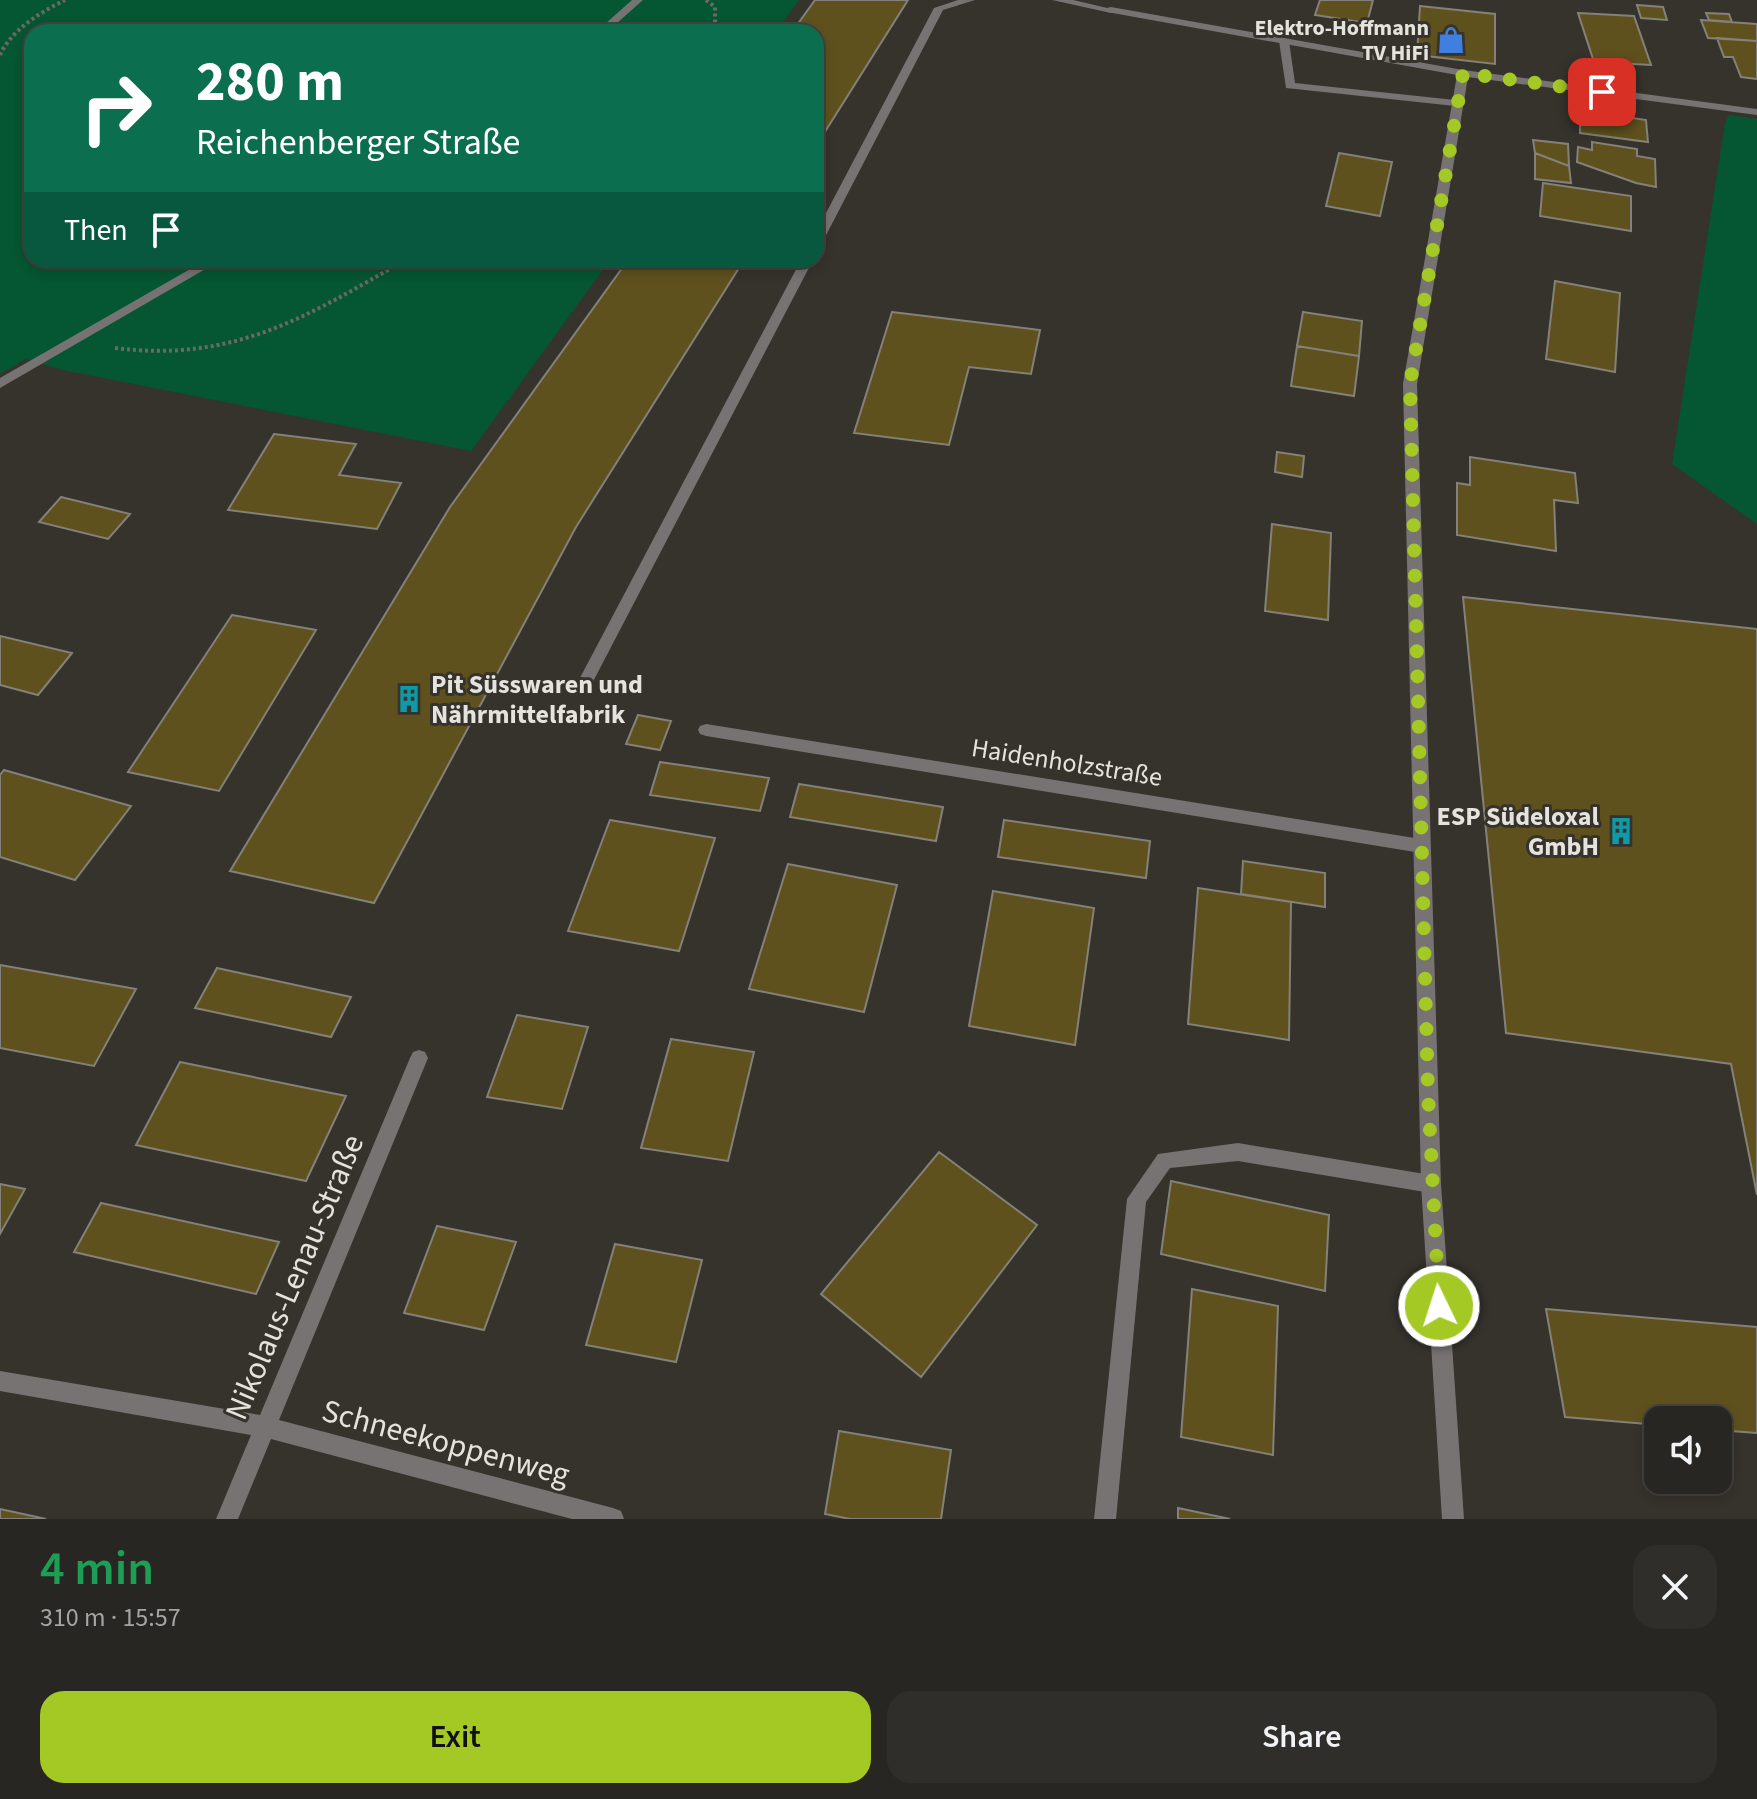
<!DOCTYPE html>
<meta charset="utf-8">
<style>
body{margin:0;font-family:"Source Sans 3",sans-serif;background:#302e2a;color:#f1f3f6;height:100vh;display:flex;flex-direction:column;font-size:30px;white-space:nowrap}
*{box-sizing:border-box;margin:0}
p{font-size:26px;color:#a5a5a5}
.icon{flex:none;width:44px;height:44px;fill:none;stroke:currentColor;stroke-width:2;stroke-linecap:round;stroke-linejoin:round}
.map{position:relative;height:1519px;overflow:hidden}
.sheet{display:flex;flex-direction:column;background:#282622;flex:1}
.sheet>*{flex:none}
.hud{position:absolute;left:24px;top:24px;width:800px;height:244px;border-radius:24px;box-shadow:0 4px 12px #0003,0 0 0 2px #444340;background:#0b6e4f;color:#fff;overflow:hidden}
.tools{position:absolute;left:1644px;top:1406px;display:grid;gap:16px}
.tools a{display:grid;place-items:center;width:88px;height:88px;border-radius:16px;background:#282622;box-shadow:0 4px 12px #0003,0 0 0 2px #444340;font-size:40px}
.pin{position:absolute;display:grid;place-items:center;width:68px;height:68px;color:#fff;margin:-34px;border-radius:16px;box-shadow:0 4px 12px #0006}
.me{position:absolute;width:88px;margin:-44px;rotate:356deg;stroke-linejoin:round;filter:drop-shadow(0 0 6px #0008)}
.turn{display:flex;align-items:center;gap:28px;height:168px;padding:0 40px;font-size:36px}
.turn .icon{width:104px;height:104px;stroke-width:2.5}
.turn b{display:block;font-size:56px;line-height:68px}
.then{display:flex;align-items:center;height:76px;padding:0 40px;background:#0003;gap:16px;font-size:30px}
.round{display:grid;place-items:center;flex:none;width:84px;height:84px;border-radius:24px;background:#302e2a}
.overview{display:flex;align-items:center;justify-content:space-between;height:136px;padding:0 40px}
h1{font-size:48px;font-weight:600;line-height:60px;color:#1e9e55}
.action{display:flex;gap:16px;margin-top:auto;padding:16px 40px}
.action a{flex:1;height:92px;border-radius:24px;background:#a4c824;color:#111;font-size:32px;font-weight:600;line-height:92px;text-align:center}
.action a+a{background:#302e2a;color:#f1f3f6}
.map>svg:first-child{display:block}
.green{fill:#055632}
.building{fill:#5f511e;stroke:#838179;stroke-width:2}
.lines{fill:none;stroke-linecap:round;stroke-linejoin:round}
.path{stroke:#6c6964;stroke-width:4;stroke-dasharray:3 3;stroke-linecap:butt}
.lane{fill:#777372;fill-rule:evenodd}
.street{fill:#777372;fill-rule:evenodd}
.route{stroke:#a4c824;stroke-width:14;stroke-dasharray:0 25.2}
.labels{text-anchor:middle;stroke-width:6;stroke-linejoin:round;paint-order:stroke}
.far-poi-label{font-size:22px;font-weight:bold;fill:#e4e3de;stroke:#36332d;text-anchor:end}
.poi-label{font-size:26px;font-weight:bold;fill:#e4e3de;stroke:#36332d;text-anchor:start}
.street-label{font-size:26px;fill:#e4e3de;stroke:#36332d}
.near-street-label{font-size:32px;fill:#e4e3de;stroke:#36332d}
</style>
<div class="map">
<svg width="1757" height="1519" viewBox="0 0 1757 1519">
<rect width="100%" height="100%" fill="#36332d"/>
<!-- green -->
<path class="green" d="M0,0H799L776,32H32V260H610L471,451L63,370L26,359L0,374Z
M1729,115L1757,119V524L1672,464L1725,123Z"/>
<!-- building -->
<path class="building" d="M815,0H908L816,146V32H792Z
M1320,0H1373L1367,23L1315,15Z
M1637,5L1663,7L1667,20L1641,18Z
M1420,6L1495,14V64L1417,55Z
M1578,13L1634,16L1651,65L1594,62Z
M1706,13L1729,14L1732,22L1709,20Z
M1701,20L1757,24V41L1708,38Z
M1717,38L1757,41V79L1741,77L1733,57H1724Z
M1580,110L1646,120L1648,142L1580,133Z
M1533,140L1568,144L1569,166L1535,153Z
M1592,142L1637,149V156L1655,159L1656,187L1636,183L1577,162L1578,147L1592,150Z
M1339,153L1392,162L1380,216L1326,206Z
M1535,153L1569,166L1571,183L1535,179Z
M1543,183L1631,196V231L1540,216Z
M628,260H744L576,527L374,903L230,871L450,507Z
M1555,281L1620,293L1615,372L1546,359Z
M892,312L1040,330L1031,374L969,367L949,445L854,433Z
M1303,312L1362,321L1359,356L1297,346Z
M1297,346L1359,356L1354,396L1291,386Z
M274,434L356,444L339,475L401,483L377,529L228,510Z
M1277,452L1304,456L1302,477L1275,472Z
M1470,457L1575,473L1578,503L1554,500L1556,551L1457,535V483L1470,485Z
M61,497L130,514L108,539L39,522Z
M1272,524L1331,533L1328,620L1265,611Z
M1463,597L1757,629V1195L1731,1064L1506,1033Z
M232,615L316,630L219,791L128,772Z
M0,636L72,653L38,695L0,685Z
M638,715L671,721L660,750L626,744Z
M660,762L769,778L760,811L650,795Z
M4,770L131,806L75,880L0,857V775Z
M799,784L943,807L936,841L790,817Z
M610,820L715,838L679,951L568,931Z
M1004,820L1150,841L1146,878L998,857Z
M1243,861L1325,873V907L1241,894Z
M788,864L897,885L864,1012L749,989Z
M1198,888L1291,902L1289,1040L1188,1024Z
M993,891L1094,908L1075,1045L969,1026Z
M0,965L136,989L94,1066L0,1048Z
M217,968L351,997L331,1037L195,1008Z
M517,1015L588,1027L562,1109L487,1097Z
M671,1039L754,1052L728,1161L641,1148Z
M180,1062L346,1096L306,1181L136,1145Z
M939,1152L1037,1225L921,1377L821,1294Z
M1171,1181L1329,1215L1325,1291L1161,1254Z
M0,1184L25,1189L0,1234Z
M101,1203L279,1242L256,1294L74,1252Z
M437,1226L516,1242L484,1330L404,1313Z
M615,1244L702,1260L676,1362L586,1345Z
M1192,1289L1278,1306L1273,1455L1181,1437Z
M1546,1309L1757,1327V1433L1718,1430V1420H1658V1425L1565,1417Z
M839,1431L951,1450L941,1519H850L825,1514Z
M1178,1508L1230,1519H1178Z
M0,1509L46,1519H0Z"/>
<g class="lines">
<!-- path -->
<path class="path" d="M706,0L715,7V24L710,32
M0,55C11,30 41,12 65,0
M115,348C232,363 307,317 405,260"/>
<!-- lane -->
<path class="lane" d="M958,0H975L943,10L822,243L816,247V232L934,8Z
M1052,0H1073L1116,10L1111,13Z
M1284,38L1289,41L1295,83L1455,100L1460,103L1455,106L1286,88L1279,41Z
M801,260H813L586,695H576L573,691Z
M706,724L1421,839L1427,841L1429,846L1427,851L1421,853L706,736L700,734L698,730L700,726Z
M1238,1143L1431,1175L1438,1177L1441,1184L1438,1191L1431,1193L1238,1161L1170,1168L1146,1202L1116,1519H1094L1127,1199L1158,1154Z"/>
<!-- street -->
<path class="street" d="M632,0H643L607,32H596Z
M1111,7L1463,70L1757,109V115L1468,77L1417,384L1441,1184L1464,1519H1442L1421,1184L1403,384L1457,75L1107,12V8Z
M206,260H221L0,388V378Z
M419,1050L425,1052L428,1058L279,1420L613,1508L621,1511L624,1519H572L271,1439L238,1519H216L251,1435L0,1391V1371L260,1415L410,1058L413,1052Z"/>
</g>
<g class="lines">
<!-- route -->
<path class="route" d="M1439,1306L1428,1092L1410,384L1463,73L1602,92"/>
</g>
<!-- icons -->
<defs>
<g id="shop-bare" transform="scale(2.16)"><path d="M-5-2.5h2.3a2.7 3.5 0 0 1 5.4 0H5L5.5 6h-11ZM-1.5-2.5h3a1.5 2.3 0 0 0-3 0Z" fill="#3f7fe0" stroke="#36332d" stroke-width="2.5" paint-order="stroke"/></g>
<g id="building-bare" transform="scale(2.16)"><path d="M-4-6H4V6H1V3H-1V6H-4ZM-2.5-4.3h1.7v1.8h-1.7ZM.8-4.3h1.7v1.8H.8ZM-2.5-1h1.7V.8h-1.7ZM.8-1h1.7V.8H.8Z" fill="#0f9aa8" stroke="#36332d" stroke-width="2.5" paint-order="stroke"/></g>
</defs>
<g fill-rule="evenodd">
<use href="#shop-bare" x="1451" y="40"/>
<use href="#building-bare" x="409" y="699"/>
<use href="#building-bare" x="1621" y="831"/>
</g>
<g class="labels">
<!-- far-poi labels -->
<g class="far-poi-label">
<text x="1429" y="35">Elektro-Hoffmann<tspan x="1429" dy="25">TV HiFi</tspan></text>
</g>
<!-- poi labels -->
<g class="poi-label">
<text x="431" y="693">Pit Süsswaren und<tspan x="431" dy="30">Nährmittelfabrik</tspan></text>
<text x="1599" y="825" text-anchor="end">ESP Südeloxal<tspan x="1599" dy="30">GmbH</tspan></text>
</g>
<!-- street labels -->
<g class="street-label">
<text transform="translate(1067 762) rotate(9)" y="9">Haidenholzstraße</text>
</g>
<!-- near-street labels -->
<g class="near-street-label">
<text transform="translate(294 1277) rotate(-67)" y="11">Nikolaus-Lenau-Straße</text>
<text transform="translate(446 1442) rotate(15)" y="11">Schneekoppenweg</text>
</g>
</g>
</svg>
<div class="tools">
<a><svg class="icon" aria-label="sound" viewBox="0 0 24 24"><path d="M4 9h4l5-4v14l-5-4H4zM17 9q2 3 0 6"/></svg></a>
</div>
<div class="pin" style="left:1602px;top:92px;background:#d93025"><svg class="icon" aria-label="arrive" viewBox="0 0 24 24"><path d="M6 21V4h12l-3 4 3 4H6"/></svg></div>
<svg class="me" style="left:1439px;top:1306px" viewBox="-20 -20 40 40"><circle r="17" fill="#a4c824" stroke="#fff" stroke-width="3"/><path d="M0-11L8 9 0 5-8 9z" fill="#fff"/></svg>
<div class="hud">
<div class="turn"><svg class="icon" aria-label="right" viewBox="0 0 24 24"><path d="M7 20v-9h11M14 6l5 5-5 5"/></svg><div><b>280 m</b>Reichenberger Straße</div></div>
<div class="then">Then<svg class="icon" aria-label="arrive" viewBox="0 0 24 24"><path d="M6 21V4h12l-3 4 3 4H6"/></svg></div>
</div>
</div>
<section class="sheet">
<div class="overview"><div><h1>4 min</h1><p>310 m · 15:57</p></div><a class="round"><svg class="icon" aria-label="close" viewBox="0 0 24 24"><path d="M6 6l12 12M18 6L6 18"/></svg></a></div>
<div class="action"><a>Exit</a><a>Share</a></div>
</section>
